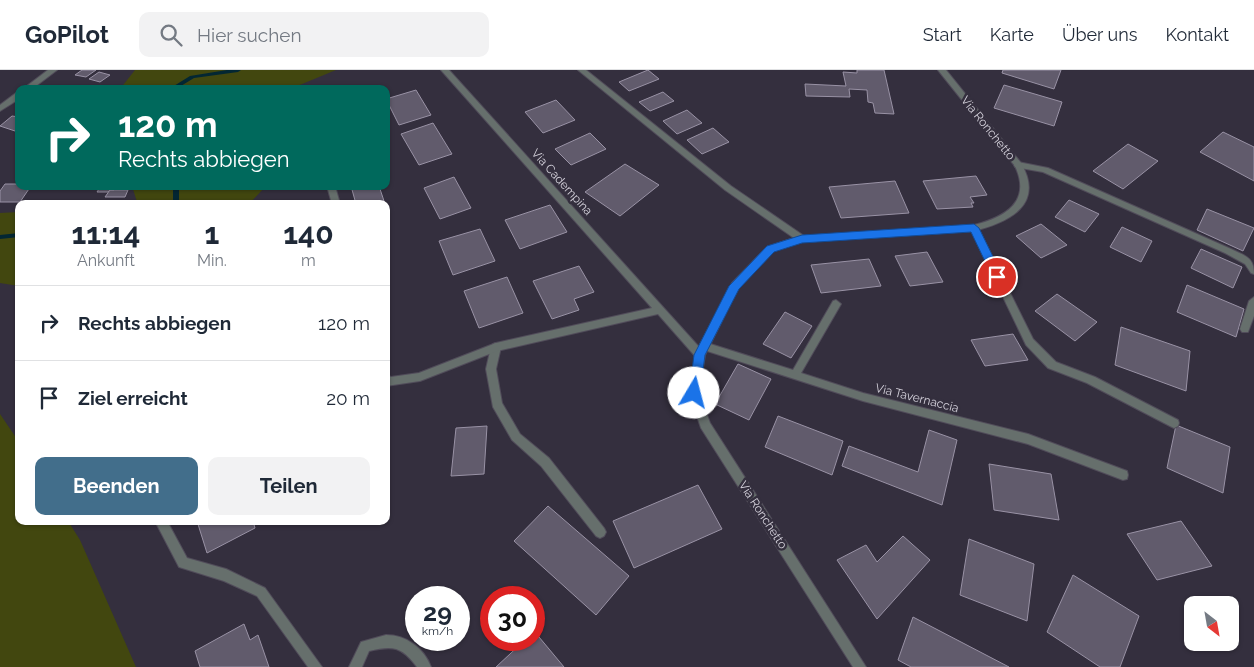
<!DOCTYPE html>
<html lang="de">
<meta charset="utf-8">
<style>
body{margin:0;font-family:Raleway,sans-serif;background:#f2f2f3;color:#1f2937;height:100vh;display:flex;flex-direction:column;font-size:19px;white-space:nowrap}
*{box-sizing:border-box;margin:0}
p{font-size:16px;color:#747a83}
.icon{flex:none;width:28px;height:28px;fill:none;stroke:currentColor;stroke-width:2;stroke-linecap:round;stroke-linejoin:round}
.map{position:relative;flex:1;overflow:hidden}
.sheet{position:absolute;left:15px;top:130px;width:375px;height:325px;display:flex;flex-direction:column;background:#fff;border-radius:10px;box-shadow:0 1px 4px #0004}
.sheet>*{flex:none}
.guide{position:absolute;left:15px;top:15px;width:375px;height:105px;border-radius:10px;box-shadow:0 1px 4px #0004;background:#00695c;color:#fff;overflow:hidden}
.needle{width:32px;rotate:149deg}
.controls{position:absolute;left:1184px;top:526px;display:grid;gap:10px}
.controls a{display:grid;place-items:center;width:55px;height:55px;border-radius:10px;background:#fff;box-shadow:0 1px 4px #0004;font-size:25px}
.speed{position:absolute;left:405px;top:516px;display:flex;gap:10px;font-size:25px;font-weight:700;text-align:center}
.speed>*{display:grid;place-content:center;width:65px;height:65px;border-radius:50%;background:#fff;box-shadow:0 1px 4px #0004;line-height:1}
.speed small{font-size:12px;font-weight:400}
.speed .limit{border:8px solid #d22;background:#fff;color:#111}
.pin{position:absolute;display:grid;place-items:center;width:42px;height:42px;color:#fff;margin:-21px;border:2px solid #fff;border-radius:50%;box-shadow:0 1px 5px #0007}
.me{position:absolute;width:55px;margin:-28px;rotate:8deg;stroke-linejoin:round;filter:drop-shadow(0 0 4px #0008)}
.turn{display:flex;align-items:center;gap:18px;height:105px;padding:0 20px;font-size:22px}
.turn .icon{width:65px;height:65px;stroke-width:2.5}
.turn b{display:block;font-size:35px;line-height:42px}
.eta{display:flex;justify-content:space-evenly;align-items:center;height:85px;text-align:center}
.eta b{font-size:30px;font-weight:700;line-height:35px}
.cta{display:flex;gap:10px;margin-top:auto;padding:10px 20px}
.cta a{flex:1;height:58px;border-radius:10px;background:#426e8b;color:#fff;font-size:20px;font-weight:700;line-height:58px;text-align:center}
.cta a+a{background:#f2f2f3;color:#1f2937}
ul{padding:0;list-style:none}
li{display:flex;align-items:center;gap:15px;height:75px;padding:0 20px;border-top:1px solid #e0e1e3}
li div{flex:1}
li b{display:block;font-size:19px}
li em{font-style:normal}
header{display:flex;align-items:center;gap:30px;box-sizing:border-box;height:70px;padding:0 25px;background:#fff;border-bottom:1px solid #e0e1e3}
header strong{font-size:24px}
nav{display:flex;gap:28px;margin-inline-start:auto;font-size:18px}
.search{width:350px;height:45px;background:#f2f2f3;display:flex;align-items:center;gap:12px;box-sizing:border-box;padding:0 18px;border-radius:10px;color:#747a83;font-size:19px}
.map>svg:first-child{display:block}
.green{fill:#42470f}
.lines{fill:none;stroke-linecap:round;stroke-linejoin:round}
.stream{fill:#032733;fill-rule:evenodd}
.building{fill:#615b6c;stroke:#9992a5}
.service-casing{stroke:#514c5a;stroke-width:2}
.minor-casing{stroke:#514c5a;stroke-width:2}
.tertiary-casing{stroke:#514c5a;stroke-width:2}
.service{fill:#666f6c;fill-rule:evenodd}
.minor{fill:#666f6c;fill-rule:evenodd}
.tertiary{fill:#666f6c;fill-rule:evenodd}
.route{fill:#1a73e8;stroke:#114b97}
.labels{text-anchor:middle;stroke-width:5;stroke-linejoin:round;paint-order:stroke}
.street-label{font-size:12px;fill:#d5d2dc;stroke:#342f3e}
</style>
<header>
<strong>GoPilot</strong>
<div class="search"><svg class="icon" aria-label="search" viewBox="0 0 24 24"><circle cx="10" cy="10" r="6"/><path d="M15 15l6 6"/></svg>Hier suchen</div>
<nav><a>Start</a><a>Karte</a><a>Über uns</a><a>Kontakt</a></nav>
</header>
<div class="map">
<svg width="1254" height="597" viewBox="0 0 1254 597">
<rect width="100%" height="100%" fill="#342f3e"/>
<!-- green -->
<path class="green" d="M135,0H336L290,19H120Z
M132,116H266L249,134H121L137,132Z
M19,142V216L0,213V143Z
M0,344L19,372V451H68L80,470L136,597H0Z"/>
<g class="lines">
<!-- stream -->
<path class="stream" d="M227,0H241L238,2L194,8L176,19H169L190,6Z
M173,116H179V134H173Z
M19,163V167L0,169V165Z"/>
</g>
<!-- building -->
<path class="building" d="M82,0H96L86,7L75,5Z
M648,0L659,9L629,21L619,12Z
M857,0H884L894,44L875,43L873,33L868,32L867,20L849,19L850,27L806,26L805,14L846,16L843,2L857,3Z
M1003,0H1061L1054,19L1002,3Z
M99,2L110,5L100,12L89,9Z
M1004,15L1062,32L1054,56L994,38Z
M416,20L431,45L399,55L386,29Z
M663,22L674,31L650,41L639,32Z
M556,30L575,50L543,63L525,42Z
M687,40L702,53L677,64L663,51Z
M12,46L19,47V55L17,57L19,58L15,61L0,56Z
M433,53L452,84L419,95L401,64Z
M713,58L729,72L702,84L687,70Z
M1223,62L1254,77V111L1200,82Z
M590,63L606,79L571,95L555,79Z
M1128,74L1158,91L1123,119L1093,101Z
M625,94L659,115L620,146L585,122Z
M976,106L987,125L970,127L974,133H971L973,137L937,139L923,111Z
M454,107L471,138L440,149L424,118Z
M895,111L909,143L841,148L829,117Z
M5,114H19V116H31L20,132H0V121Z
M101,116H116L114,120H110L108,122H97Z
M351,116H379L385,134H356Z
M110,120H128L125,127H105Z
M1069,130L1099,144L1085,162L1055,147Z
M550,135L567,162L520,179L505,150Z
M1207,139L1254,158L1243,181L1197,160Z
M1041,154L1067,175L1041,188L1016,166Z
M1122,157L1152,171L1141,192L1110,177Z
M480,159L495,191L453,205L439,171Z
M1201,179L1242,197L1233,218L1191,198Z
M927,182L943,212L910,216L895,186Z
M869,189L881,216L821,223L811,195Z
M579,196L594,222L574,229L579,240L552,249L533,211Z
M507,207L523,243L479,258L464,221Z
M1187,215L1244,239L1236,267L1177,242Z
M1057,224L1097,252L1075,271L1035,241Z
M785,242L812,256L791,288L763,274Z
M1121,257L1190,281L1186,321L1115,295Z
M1013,264L1028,290L985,296L971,270Z
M738,294L771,309L749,350L715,334Z
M778,346L843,371L832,405L765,377Z
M1176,355L1230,377L1223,423L1167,398Z
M487,356L484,404L451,406L456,358Z
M929,360L957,370L942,435L842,396L849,376L918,402Z
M989,394L1051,404L1059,450L994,440Z
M698,415L722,459L634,498L613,451Z
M548,436L629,506L596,545L514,471Z
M197,451H253L255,458L207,483Z
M1181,451L1212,496L1157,510L1127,464Z
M903,466L930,490L877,549L837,490L866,475L877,492Z
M969,469L1034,494L1027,551L960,525Z
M1073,505L1139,546L1120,597H1100L1047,562Z
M913,547L1009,597H911L898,590Z
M244,554L250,570L258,565L269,597H200L195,581Z
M534,561L564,597H496L525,570H534Z"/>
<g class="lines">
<!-- service casing -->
<g class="service-casing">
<path id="service" d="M1018,92L1048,98L1231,179C1245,186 1254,187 1254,204L1251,203L1245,194L1225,183L1043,102L1015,97L1014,95Z
M974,155L978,158L1033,269L1056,292L1095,307L1178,350L1179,353L1178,356L1174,358L1170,356L1087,313L1048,298L1026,275L970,158Z
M1254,227V246L1248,262H1242L1240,259L1249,231Z
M836,230L841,234L801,303L863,323L1028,364L1127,401L1128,405L1127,409L1123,410L1028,374L863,331L704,280L701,279L699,276L701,273L704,272L793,300L833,231Z
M496,273L499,274L501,277L496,299L502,333L520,364L549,388L604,458L606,462L604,466L600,468L596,466L541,396L512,370L493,337L486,299L491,277L493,274Z
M155,451H167L187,488L226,499L265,518L322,597H308L257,526L224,511L179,497Z
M386,565C406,565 424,578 431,597H417C402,577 394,575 369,581L362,597H349L361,572Z"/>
</g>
<!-- minor casing -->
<g class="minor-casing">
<path id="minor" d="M441,0H449L699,277L732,213L767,177L794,168L725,120L578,0H586L731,116L804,166L974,155C1005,147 1032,132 1015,96L938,0H946L1021,93C1045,135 1009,152 974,161L802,172L773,181L738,218L705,285L699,323L710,353L866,597H853L701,358L689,323L695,286L658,244L497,281L420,311L386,316V304L391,307L419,303L496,273L652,238Z
M327,116H335L340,134H332Z"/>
</g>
<!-- tertiary casing -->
<g class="tertiary-casing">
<path id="tertiary" d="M48,0H57L32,19H23Z
M16,23H19V29L0,41V35Z"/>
</g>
<!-- service -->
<use href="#service" class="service"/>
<!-- minor -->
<use href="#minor" class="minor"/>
<!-- tertiary -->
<use href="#tertiary" class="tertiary"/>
</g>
<!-- route -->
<path class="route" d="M974,154L979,158L1003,207L1001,210H994L971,162L802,173L774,182L739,219L705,285L700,323L699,327H690L689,323L694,285L729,216L767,176L802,165Z"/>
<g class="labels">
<!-- street labels -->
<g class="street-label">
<text transform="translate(988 58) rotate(51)" y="4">Via Ronchetto</text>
<text transform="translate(562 112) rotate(48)" y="4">Via Cadempina</text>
<text transform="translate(917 328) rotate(14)" y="4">Via Tavernaccia</text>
<text transform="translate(763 445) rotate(57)" y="4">Via Ronchetto</text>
</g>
</g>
</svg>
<div class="controls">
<a><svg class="needle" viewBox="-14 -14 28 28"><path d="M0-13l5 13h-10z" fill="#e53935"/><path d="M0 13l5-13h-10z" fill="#747a83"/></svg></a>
</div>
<div class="speed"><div>29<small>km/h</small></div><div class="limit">30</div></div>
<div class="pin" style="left:997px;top:207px;background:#d93025"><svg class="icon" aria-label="arrive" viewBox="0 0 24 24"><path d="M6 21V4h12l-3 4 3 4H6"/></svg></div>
<svg class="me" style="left:694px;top:323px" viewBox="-20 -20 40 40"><circle r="19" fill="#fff"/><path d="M0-13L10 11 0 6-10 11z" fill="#1a73e8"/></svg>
<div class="guide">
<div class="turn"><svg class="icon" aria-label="right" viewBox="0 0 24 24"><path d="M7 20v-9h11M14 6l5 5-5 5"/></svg><div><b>120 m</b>Rechts abbiegen</div></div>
</div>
<section class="sheet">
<div class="eta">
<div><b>11:14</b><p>Ankunft</p></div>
<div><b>1</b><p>Min.</p></div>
<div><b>140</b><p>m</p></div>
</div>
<ul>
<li><svg class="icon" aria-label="right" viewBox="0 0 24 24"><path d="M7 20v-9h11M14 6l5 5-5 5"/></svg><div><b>Rechts abbiegen</b></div><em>120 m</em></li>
<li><svg class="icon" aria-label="arrive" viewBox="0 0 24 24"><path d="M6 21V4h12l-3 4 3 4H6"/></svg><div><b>Ziel erreicht</b></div><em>20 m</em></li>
</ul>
<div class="cta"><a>Beenden</a><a>Teilen</a></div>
</section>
</div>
